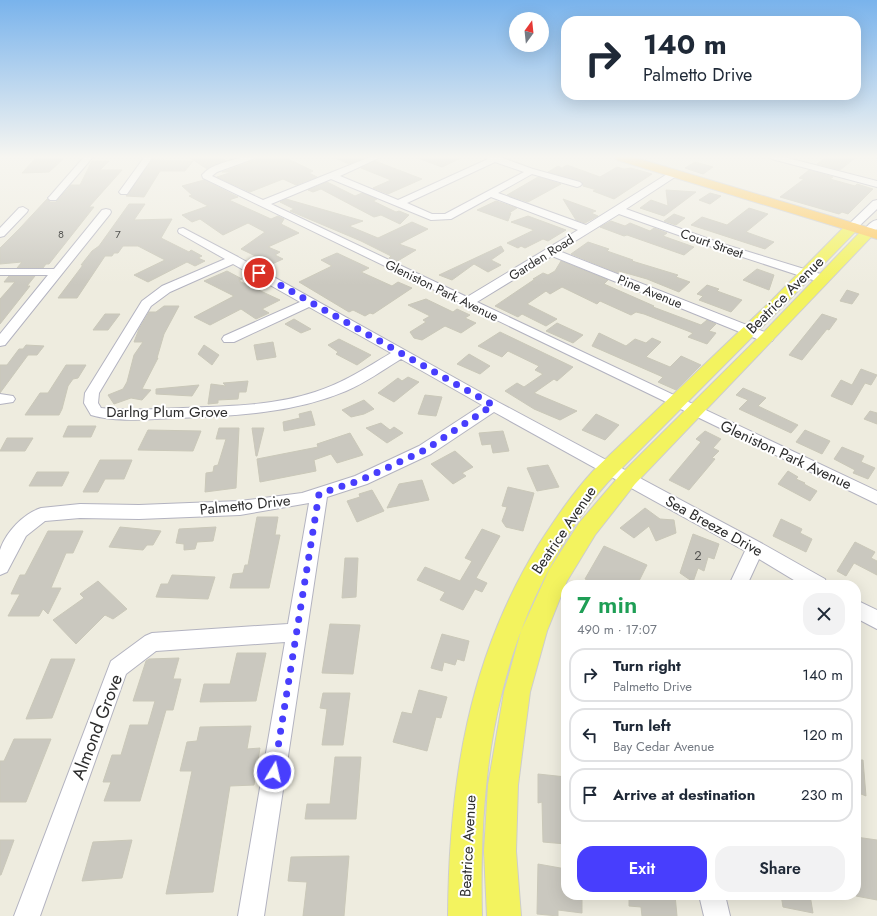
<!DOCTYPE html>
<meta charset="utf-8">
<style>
body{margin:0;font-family:Jost,sans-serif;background:#f2f2f3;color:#1f2937;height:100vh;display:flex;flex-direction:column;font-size:15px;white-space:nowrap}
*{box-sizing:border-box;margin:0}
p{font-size:13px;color:#747a83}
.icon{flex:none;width:22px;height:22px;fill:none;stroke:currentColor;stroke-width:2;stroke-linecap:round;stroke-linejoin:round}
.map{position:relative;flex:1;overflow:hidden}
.details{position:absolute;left:561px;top:580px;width:300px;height:320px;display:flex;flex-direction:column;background:#fff;border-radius:16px;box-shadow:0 4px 16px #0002}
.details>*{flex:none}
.banner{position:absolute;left:561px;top:16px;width:300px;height:84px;border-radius:16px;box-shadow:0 4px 16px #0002;background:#fff;color:#1f2937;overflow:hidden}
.needle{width:26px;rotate:15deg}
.fabs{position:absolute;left:509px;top:12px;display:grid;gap:8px}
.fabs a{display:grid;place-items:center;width:40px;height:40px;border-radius:50%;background:#fff;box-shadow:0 4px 16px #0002;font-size:20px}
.pin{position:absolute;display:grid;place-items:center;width:34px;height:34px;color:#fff;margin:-17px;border:2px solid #fff;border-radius:50%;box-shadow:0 1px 4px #0007}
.me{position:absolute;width:44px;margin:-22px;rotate:9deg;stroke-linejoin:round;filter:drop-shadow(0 0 3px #0008)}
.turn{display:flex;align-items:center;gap:14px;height:84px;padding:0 16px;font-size:18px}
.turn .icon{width:52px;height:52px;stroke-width:2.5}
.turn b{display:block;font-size:28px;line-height:34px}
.round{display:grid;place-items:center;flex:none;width:42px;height:42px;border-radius:16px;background:#f2f2f3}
.overview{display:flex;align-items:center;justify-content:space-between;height:68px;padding:0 16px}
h1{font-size:24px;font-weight:600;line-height:30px;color:#1e9e55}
.action{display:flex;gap:8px;margin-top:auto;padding:8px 16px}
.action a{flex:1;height:46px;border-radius:16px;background:#483efd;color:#fff;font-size:16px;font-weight:600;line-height:46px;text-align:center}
.action a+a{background:#f2f2f3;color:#1f2937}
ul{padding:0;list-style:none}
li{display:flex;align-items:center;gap:12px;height:54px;margin:0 8px 6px;padding:0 8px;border:2px solid #e0e1e3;border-radius:16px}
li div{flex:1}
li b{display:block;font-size:15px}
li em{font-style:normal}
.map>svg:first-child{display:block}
.building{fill:#cac8bf;stroke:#cac8b9}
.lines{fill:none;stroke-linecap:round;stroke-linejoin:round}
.minor-casing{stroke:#b3b3c0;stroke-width:2}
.major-casing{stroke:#cdcdcd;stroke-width:2}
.highway-casing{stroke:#cdcdcd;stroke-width:2}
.minor{fill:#fff;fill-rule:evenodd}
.major{fill:#f3f35f;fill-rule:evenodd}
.highway{fill:#ffc95a;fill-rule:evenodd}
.route{stroke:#483efd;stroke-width:7;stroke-dasharray:0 12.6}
.labels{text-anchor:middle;stroke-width:4;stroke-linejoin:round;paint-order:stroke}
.far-number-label{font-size:11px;fill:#545452}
.far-street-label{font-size:13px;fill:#2d2d2d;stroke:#fff}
.number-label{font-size:13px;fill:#545452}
.street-label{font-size:15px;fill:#2d2d2d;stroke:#fff}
.near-street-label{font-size:18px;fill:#2d2d2d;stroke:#fff}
</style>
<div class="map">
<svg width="877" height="916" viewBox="0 0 877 916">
<rect width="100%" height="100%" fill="#eeecdf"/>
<!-- building -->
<path class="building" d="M189,157H219L225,160L207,169Z
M264,157H284L313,171L309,173L317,177L296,185L283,179L250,192L217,177L232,172H222Z
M333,157H367L349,164Z
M418,157H463L442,167L418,158Z
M826,157H856L840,170L817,164Z
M35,159L44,158L63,159L49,172L22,173Z
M152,160L193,161L185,171H160L144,197L126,196Z
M92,161H109L100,170H122L89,207H94L49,264H46L43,268H17L22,262L0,264V248L20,228L47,199L50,202H56L71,185H80Z
M375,161L422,179L388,194L373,188L391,180L361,168Z
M695,162L713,167L703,174L685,168Z
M567,165L600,177L617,167L624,169L631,168L652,174L614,199L593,191L597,190L583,186V183L580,181L548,172L558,166L562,168Z
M809,170L833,177L830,179L855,186L857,184L873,189L848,214L842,212L839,214L780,197L804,179L799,178Z
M538,177L561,184L528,202L507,195Z
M204,180L238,197L229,200L271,219L278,216L284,219L281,224L299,233L268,247L280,252L275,255L283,259L272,264L241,249L265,232L248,223L223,235L200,219L192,222L182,215L208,206L189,196L192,195L182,186Z
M327,182L355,196L362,193L377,199L373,201L396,212L399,211L409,215L400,224L381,215L374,217L321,189L313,192L308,190Z
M666,190L696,192L664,216L640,208L651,200L668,206Z
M710,193L721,196L710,204L699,200Z
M286,199L363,221L349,226L378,238L412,222L428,229L399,244L416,250L396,262L389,258L391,256L361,241L290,211L294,209L280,202Z
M563,199L596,211L591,213L598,216L585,223L576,220Z
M496,201L517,208L509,213H511L508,221L477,210Z
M129,204H145L134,220L172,219L161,238L189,252L191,250L202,256L198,258L205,261L195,266L187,262L148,282L134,275L165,260L138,246H123L118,253H114L112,256H105L77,298H58L83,265H81L92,251L99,246Z
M749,208L768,214L746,232L774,242L765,249L691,225L702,217L727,225Z
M674,214L685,218L676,225L664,221Z
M528,216L566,230L548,241L543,239L525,248L521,246L518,248L507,243L534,230L511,222Z
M611,221L625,226L630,223L650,231L654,228L667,233L663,236L694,247L684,255L627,235L624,236L600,227Z
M588,242L609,249L607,251L633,260L632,261L678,275L676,277L690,282L679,292L647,279L619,271L618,273L571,254Z
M501,246L504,251L491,260L501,265L488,272L474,264L452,280L439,275Z
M337,253L369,268L361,272L392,286L398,282L412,288L373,314L370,313L365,316L353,310L349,312L299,282L332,266L321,260Z
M561,261L608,280L604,284L654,306L653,307L701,325L707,320L716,324L709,331L716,333L707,344L688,337L693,333L644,314L636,312L631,315L600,301L597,304L562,287L550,294L546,291L527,304L557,319L546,326L522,314L518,317L495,306L535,279H533L543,273L548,275L555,271Z
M757,269L774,275L769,290L743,280Z
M227,271L242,279L239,281L280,300L262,309L269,313L256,319L241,309L210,325L194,317L234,296L204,281Z
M9,276H35L27,286H30L0,324V299L15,282H4Z
M707,285L719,289L717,291L742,300L731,312L699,300L703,296L697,294Z
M847,290L859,294L852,304L840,301Z
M426,299L453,312L457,309L470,315L465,318L476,323L461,333L445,326L422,340L414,338L410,332L426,322L423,320L430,316L408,305Z
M164,306H179L164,334L157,358H158L142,389L151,390L142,400L131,398L114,404L108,395L123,389L127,382L134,355L143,342H134L139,329L149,312H156Z
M105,314H120L108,330H93Z
M822,314L837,319L829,330L827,329L802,360L789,355Z
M294,319L311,329L301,333L285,324Z
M557,323L583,335L573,343L546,331Z
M500,332L573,367L557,381L554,379L534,393L577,411L560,420L534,409L505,391L517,383L524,387L543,374L535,370L539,366L508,351L502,357L478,346Z
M599,333L626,346L635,339L646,343L652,338L661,342L646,357L670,367L681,356L701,365L676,390L658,382L663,377L592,346Z
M339,339L371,355L357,365L336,354L338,352L328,345Z
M273,342L276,357L257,360L254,345Z
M26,345L44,346L37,355H28L0,393V365H7L19,349H23Z
M204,345L219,355L212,365L198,354Z
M469,354L490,366L480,374L457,364Z
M66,365H86L78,378L73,379L68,386L62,409L59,415H25L40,393H48Z
M861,369L877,375L871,385L865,383L852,405L831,396L841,380L852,385Z
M408,377L419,382L394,402L378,393L398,378L402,381Z
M248,381L246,392H239L238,399L218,400V403L208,404L211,384L226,386L223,383Z
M199,385L192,396L156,394V389Z
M743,388L766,398L758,406L798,425L791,433L739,409L748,400L736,395Z
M425,395L442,397L436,416L418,414Z
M364,400L374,409L364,414L351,417L342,410Z
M311,411L315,425L284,431L283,422L300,418L299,414Z
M870,411L877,413V424L864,419Z
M596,414L619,425L605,440L582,430Z
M381,423L390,430L394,427L403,433L387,443L366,428Z
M68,426H96L91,437H63Z
M219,428H239L236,488L205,492L206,473L213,472L214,466L218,465L226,439H216Z
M252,428H264L257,456H256Z
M148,430L201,431L193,451L138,450Z
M805,430L830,441L822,454L796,442Z
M503,431L509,451L493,453L491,444L482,445L479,433Z
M705,431L721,439L713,448L719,451L712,458L715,459L689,490L669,480L701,442L696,439Z
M350,433L363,455L337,463L331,454L314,460L316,471L260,482L257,459L318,447L317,444Z
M7,438H33L25,451H0Z
M842,447L864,456L861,462L875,468L868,479L853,473L855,470L834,459Z
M455,451L473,467L462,473L466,476L453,484L431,464Z
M100,460H132L124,479H105L98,492H83Z
M548,465L559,487L537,491L527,468Z
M788,471L798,477L796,479L805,483L804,484L817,491L810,501L778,484Z
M37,472H69L62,486H29Z
M422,480L429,500L387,508L399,484Z
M508,487L534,493L523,531L506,527L502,521L507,507L502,506Z
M372,490L384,511L357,522L347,501L360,497L359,494Z
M645,508L660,519L674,520L676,533L656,541L649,526L634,538L620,528Z
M257,517H278L275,535H280L269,588H230L233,574L243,573L245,565H248Z
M781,519L802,529L800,533L812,539L806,552L773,536Z
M120,527L161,531L153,545H147L143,550L109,547Z
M216,527L213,541L197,542L195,549L184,550V544L176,543L179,529Z
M482,529L500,536L476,578L487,583L482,592L475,589L463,610L440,600L445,592L417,580L425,567L460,581L472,561L465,558Z
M48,531H83L73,553H66L51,588H61L48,614L43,609L39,616H8L20,594H11L20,575H25Z
M693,534L719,544L714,559L708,557L704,571L698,568L693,582L680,573Z
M855,542L875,552L871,558L877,561V575L854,563L846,576L837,571Z
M604,546L647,565L637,585H598L585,579Z
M345,558H358L356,597L342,598Z
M172,575L215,577L208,599L156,597L161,584H168Z
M98,581L127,609L113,619L105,615L76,644L53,620L84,598L80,594Z
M330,624L360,625L353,674L322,673Z
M442,634L469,641L464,661L457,659L455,665L444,662L442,671L431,668Z
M237,653H266L256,701L200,702L204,684H230Z
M179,658L173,679H181L173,710H166L140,801H104L111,782H103L112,755H121L130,725H148L155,701H133L146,661L149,659Z
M51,659H75L52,718L26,719Z
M419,690L447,697L441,718L436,717L427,751L393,742L402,712L412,714Z
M323,693H350L343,745H322L327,709L320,708Z
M251,726L247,749L260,748L254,785L230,786L213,892L166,894L192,771H180L187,742L197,741L200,727Z
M14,739H51L26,802H0V761H4Z
M335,757H361L356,819H305L307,804H330Z
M856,760H863L866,796L856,792Z
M538,774L566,777V844L543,842L542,802L538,803Z
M856,837L877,840V900L856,896Z
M0,840H14L1,875H0Z
M132,840L122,878L82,881L93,842Z
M349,856L344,916H303L307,882L288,881L291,857Z
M538,864L566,869V895H582V913L558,910V916L537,914Z
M629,895H675L677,916H642L641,907L629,906Z
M781,895H810L813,913L783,907Z"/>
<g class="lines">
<!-- minor casing -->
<g class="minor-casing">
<path id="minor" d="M84,157H93L56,200H50L48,198L50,196Z
M142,157H152V158L127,194H121L119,192L143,159Z
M243,157H254L253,159L217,172L212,176L263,200L370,157H381L340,176L398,200L488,159L487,157H500L533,169L580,182L582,184L580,186L577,187L532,174L498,193L586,225L672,171H678L680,173L678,175L626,209L723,244L827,276L829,279L827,282H819L715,248L619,214L559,251L772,335L774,338L772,341H762L552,256L477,302L877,491V504L203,178L202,175C211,164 230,161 243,157ZM495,162L524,172L445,214H432L407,203ZM331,179L431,220L451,219L491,197L578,230L467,297L271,204Z
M771,157H784L877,181V187L772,159Z
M877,200V209L856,229H848L847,227L848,225L873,201Z
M23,207L28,210L27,212L4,236L0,237V228L19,208Z
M106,209L110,210L111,212L110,214L5,345L0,346V334L48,275H0V269H54L102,210Z
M877,220V229L872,234H864L863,232C866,227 871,221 877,220Z
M183,228L238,257L498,402L761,543L825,579L827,585H802L759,559L747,585H729L745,551L494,412L431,454L367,484L327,497L264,916H238L285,642L156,651L126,674L40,916H14L111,661L145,636L152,633L288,624L309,503L240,515L139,519L80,518L45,521L26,536L7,572L0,575C0,567 0,556 0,550C6,532 23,514 41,508L80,504L139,505L240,501L302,493L355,476L419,446L482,405L401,359C383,370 365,383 346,391C291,414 233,416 176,418C148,419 118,423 91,415L84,403L85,393L142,301L162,286L225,259L179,233L178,231L179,229ZM233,264L300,302L224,336L222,339L224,342H234L309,307L391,353C366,368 343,383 315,392C273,406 227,406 183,408C156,409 128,411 101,408L98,403L99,393L151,306L170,292Z
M0,394L13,396L15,399L13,402L0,404Z
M856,600L877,610V629L856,618Z
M699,895H725L730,916H704Z"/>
</g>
<!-- major casing -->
<g class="major-casing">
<path id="major" d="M852,223L857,224L859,227L857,230L783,306L608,482C588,504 572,528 558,553C492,666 479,788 482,916H448C449,783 468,659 539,544C556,518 572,494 593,471L772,300L847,224Z
M868,228L873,229L875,232L873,235L635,484L595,535L567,581L547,631L530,692L518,785L516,851L521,916H487L484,851L488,785L504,692L521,631L549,570L579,523L621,474L761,335L863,229Z"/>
</g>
<!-- highway casing -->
<g class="highway-casing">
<path id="highway" d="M615,157H633L877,230V239L617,160Z"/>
</g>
<!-- minor -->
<use href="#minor" class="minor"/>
<!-- major -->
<use href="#major" class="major"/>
<!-- highway -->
<use href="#highway" class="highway"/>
</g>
<!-- sky -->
<linearGradient id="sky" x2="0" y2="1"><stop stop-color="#79b3ec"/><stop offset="0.55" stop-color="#f7f6f1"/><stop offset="1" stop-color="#f7f6f1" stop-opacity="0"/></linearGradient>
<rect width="877" height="285" fill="url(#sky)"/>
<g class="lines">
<!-- route -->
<path class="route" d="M259,273L493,405L425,450L361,480L319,494L274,772"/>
</g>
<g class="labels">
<!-- far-number labels -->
<g class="far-number-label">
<text x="61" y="238">8</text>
<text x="118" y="238">7</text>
</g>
<!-- far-street labels -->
<g class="far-street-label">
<text transform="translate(712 243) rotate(19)" y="5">Court Street</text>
<text transform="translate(541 257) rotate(-32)" y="5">Garden Road</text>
<text transform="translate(442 290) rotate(26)" y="5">Gleniston Park Avenue</text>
<text transform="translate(650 291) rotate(22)" y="5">Pine Avenue</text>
</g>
<!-- number labels -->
<g class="number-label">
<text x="698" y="560">2</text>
</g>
<!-- street labels -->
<g class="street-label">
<text transform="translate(785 295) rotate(-45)" y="5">Beatrice Avenue</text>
<text x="167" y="417">Darlng Plum Grove</text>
<text transform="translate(786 455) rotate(25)" y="5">Gleniston Park Avenue</text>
<text transform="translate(245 505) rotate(-6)" y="5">Palmetto Drive</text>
<text transform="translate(714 526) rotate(29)" y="5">Sea Breeze Drive</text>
<text transform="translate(564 530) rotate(-56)" y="5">Beatrice Avenue</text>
<text transform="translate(468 846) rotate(-87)" y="5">Beatrice Avenue</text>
</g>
<!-- near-street labels -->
<g class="near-street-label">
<text transform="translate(97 727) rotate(-69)" y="6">Almond Grove</text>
</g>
</g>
</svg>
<div class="fabs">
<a><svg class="needle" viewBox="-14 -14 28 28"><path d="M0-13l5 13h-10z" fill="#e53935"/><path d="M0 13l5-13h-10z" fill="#747a83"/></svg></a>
</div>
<div class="pin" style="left:259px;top:273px;background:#d93025"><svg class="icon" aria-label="arrive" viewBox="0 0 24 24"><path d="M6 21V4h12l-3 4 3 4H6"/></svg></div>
<svg class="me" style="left:274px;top:772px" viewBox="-20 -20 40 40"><circle r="17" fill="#483efd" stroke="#fff" stroke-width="3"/><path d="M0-11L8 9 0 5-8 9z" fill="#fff"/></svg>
<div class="banner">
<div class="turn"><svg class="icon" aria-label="right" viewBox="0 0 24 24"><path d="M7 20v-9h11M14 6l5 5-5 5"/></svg><div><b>140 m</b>Palmetto Drive</div></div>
</div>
<section class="details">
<div class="overview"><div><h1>7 min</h1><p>490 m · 17:07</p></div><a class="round"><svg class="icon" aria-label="close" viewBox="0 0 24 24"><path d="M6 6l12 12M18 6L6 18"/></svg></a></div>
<ul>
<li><svg class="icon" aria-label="right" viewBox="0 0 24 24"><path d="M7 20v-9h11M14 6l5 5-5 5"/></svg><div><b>Turn right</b><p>Palmetto Drive</p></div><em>140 m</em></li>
<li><svg class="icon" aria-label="left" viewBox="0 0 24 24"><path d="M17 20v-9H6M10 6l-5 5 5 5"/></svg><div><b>Turn left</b><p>Bay Cedar Avenue</p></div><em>120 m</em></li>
<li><svg class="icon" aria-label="arrive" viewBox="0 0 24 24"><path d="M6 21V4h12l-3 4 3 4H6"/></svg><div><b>Arrive at destination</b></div><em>230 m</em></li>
</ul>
<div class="action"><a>Exit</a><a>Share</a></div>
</section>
</div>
